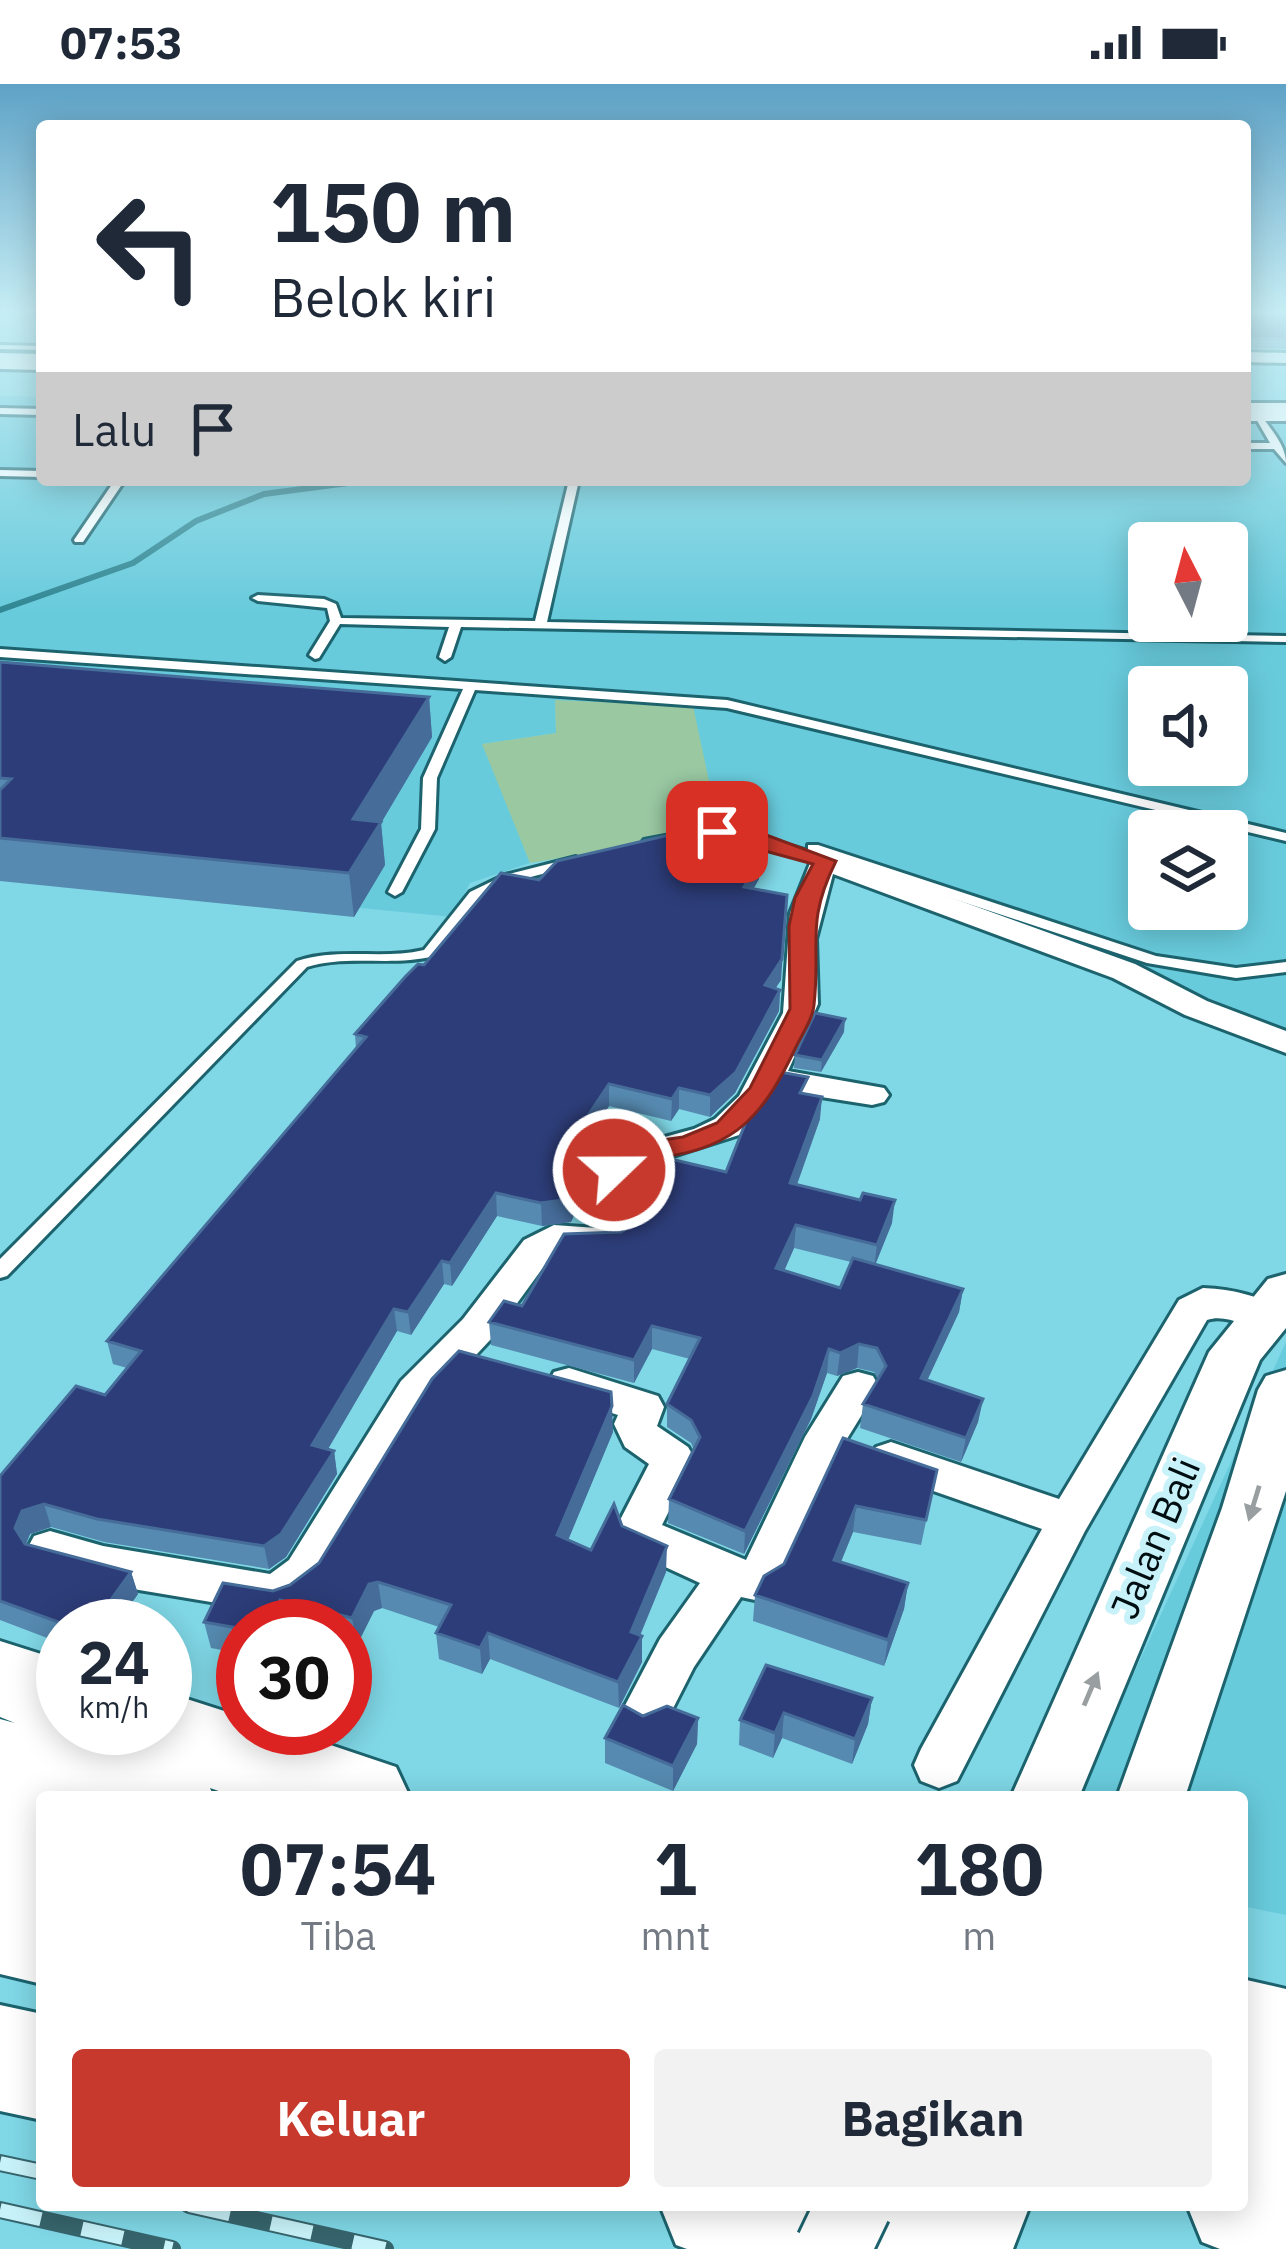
<!DOCTYPE html>
<html lang="id">
<style>
body{margin:0;font-family:"IBM Plex Sans",sans-serif;background:#f2f2f3;color:#1f2937;height:100vh;display:flex;flex-direction:column;font-size:45px;white-space:nowrap}
*{box-sizing:border-box;margin:0}
p{font-size:39px;color:#747a83}
.icon{flex:none;width:66px;height:66px;fill:none;stroke:currentColor;stroke-width:2;stroke-linecap:round;stroke-linejoin:round}
.map{position:relative;flex:1;overflow:hidden}
.drawer{position:absolute;left:36px;top:1707px;width:1212px;height:420px;display:flex;flex-direction:column;background:#fff;border-radius:12px;box-shadow:0 6px 30px #0003}
.drawer>*{flex:none}
.banner{position:absolute;left:36px;top:36px;width:1215px;height:366px;border-radius:12px;box-shadow:0 6px 30px #0003;background:#fff;color:#1f2937;overflow:hidden}
.needle{width:78px;rotate:354deg}
.buttons{position:absolute;left:1128px;top:438px;display:grid;gap:24px}
.buttons a{display:grid;place-items:center;width:120px;height:120px;border-radius:12px;background:#fff;box-shadow:0 6px 30px #0003;font-size:60px}
.speed{position:absolute;left:36px;top:1515px;display:flex;gap:24px;font-size:60px;font-weight:700;text-align:center}
.speed>*{display:grid;place-content:center;width:156px;height:156px;border-radius:50%;background:#fff;box-shadow:0 6px 30px #0003;line-height:1}
.speed small{font-size:30px;font-weight:400}
.speed .limit{border:18px solid #d22;background:#fff;color:#111}
.pin{position:absolute;display:grid;place-items:center;width:102px;height:102px;color:#fff;margin:-51px;border-radius:24px;box-shadow:0 6px 18px #0006}
.me{position:absolute;width:132px;margin:-66px;rotate:68deg;stroke-linejoin:round;filter:drop-shadow(0 0 9px #0008)}
.turn{display:flex;align-items:center;gap:42px;height:252px;padding:0 36px;font-size:54px}
.turn .icon{width:156px;height:156px;stroke-width:2.5}
.turn b{display:block;font-size:84px;line-height:102px}
.then{display:flex;align-items:center;height:114px;padding:0 36px;background:#0003;gap:24px;font-size:45px}
.eta{display:flex;justify-content:space-evenly;align-items:center;height:204px;text-align:center}
.eta b{font-size:72px;font-weight:800;line-height:84px}
.action{display:flex;gap:24px;margin-top:auto;padding:24px 36px}
.action a{flex:1;height:138px;border-radius:12px;background:#c6392c;color:#fff;font-size:48px;font-weight:800;line-height:138px;text-align:center}
.action a+a{background:#f2f2f3;color:#1f2937}
.status{display:flex;justify-content:space-between;align-items:center;height:84px;padding:0 60px;background:#fff;direction:ltr}
.status svg{height:33px;fill:currentColor}
.map>svg:first-child{display:block}
.built{fill:#68cbdc;fill-rule:evenodd}
.green{fill:#99c8a1}
.lines{fill:none;stroke-linecap:round;stroke-linejoin:round}
.stream{stroke:#308693;stroke-width:6}
.service-casing{stroke:#1c636e;stroke-width:6}
.minor-casing{stroke:#1c636e;stroke-width:6}
.tertiary-casing{stroke:#1c636e;stroke-width:6}
.primary-casing{stroke:#1c636e;stroke-width:6}
.motorway-casing{stroke:#1c636e;stroke-width:6}
.service{fill:#fff;fill-rule:evenodd}
.minor{fill:#fff;fill-rule:evenodd}
.tertiary{fill:#fff;fill-rule:evenodd}
.primary{fill:#fff;fill-rule:evenodd}
.motorway{fill:#fff;fill-rule:evenodd}
.rail-casing{stroke:#37656d;stroke-width:18}
.rail{stroke:#c8f2f9;stroke-width:14;stroke-dasharray:42;stroke-linecap:butt}
.tertiary-bridge-casing{stroke:#1c636e;stroke-width:80;stroke-linecap:butt}
.tertiary-bridge{stroke:#fff;stroke-width:74}
.wall{fill:#568ab0;fill-rule:evenodd}
.shaded-wall{fill:#466c9a}
.building{fill:#2d3d79;stroke:#466c9a;stroke-width:3}
.oneway{fill:#999fa0}
.route{fill:#c6392c;stroke:#81251d;stroke-width:3}
.labels{text-anchor:middle;stroke-width:12;stroke-linejoin:round;paint-order:stroke}
.near-street-label{font-size:39px;fill:#000e11;stroke:#c8f2f9}
</style>
<div class="status"><b>07:53</b><svg viewBox="0 0 49 12"><path d="M0 12V9h3v3zM5 12V6h3v6zM10 12V3h3v9zM15 12V0h3v12zM26 1h20v11H26zM47 4h2v5h-2z"/></svg></div>
<div class="map">
<svg width="1286" height="2165" viewBox="0 0 1286 2165">
<rect width="100%" height="100%" fill="#80d8e7"/>
<!-- built -->
<path class="built" d="M0,312L42,313V396H1245V329L1286,330V954L803,769L720,748L555,617L556,649L483,660L530,779L470,799L453,833L0,789ZM1149,459H1227V537H1149ZM1149,603H1227V681H1149ZM1149,747H1227V825H1149Z
M1286,1258V1831L1242,1822V1713H1077Z"/>
<!-- green -->
<path class="green" d="M555,616L693,622L720,748L530,779L482,660L556,649Z"/>
<g class="lines">
<!-- stream -->
<path class="stream" d="M0,526L133,479L196,437L264,410L371,396"/>
<!-- service casing -->
<g class="service-casing">
<path id="service" d="M0,261L42,262V266L0,265Z
M0,324L42,325V331L0,330Z
M1251,326H1257C1268,342 1286,360 1286,379L1274,365H1245V359H1270Z
M0,386L42,387V393L0,392Z
M115,396H125L83,458H75L74,456Z
M569,396H579L547,538L1286,552V558L461,543L451,573L445,577L439,573L449,543L340,540L319,574L315,575L309,571L330,537L327,524L258,517L252,514L258,511L324,515L336,520L341,534L535,537Z
M0,565L727,616L1286,749V757L727,624L475,606L437,694L435,745L402,808L395,812L388,808L421,745L423,694L463,605L0,573Z
M720,747L758,752L808,767V761H818L1156,872L1236,884L1286,878V888L1236,894L1147,879L830,774V780L825,781C752,761 726,749 649,763L642,759L644,756L676,750Z
M576,773L583,777L581,780L515,797L480,814L434,872C392,883 348,870 307,883L7,1192L0,1194V1175L297,877C339,863 381,876 424,866L470,808L505,791Z"/>
</g>
<!-- minor casing -->
<g class="minor-casing">
<path id="minor" d="M1245,268L1286,269V279L1245,278Z
M825,768L1135,880L1207,917L1286,947V969L1185,931L1113,894L833,790L816,855L818,920L788,987L884,1004L889,1011L884,1018L872,1021L777,1006L739,1051L642,1082L625,1104L646,1115L652,1124C643,1189 581,1154 550,1174L491,1255L431,1319L321,1502L293,1524L277,1529L103,1500L34,1478L27,1465L34,1452L50,1447L103,1462L270,1490L289,1476L401,1297L463,1235L524,1156L554,1141L597,1144L614,1129L591,1117L586,1109L602,1079L617,1066L694,1045L715,1035L739,1012L783,929L790,829L811,777Z
M1203,1204C1227,1205 1270,1211 1283,1233L1277,1243C1252,1250 1230,1228 1207,1236L1085,1447L957,1697L939,1704L921,1697L914,1681L921,1665L1042,1445L876,1387L869,1375L876,1363L891,1358L1059,1415L1179,1216Z
M569,1284L658,1312L664,1323L657,1342L688,1363L695,1375L662,1441L746,1476L805,1353L843,1292L858,1288L873,1292L879,1303L845,1358L778,1504L755,1516L741,1513L694,1583L662,1646L645,1653L628,1646L620,1631L660,1555L700,1499L624,1464L618,1440L649,1380L625,1363L614,1340L618,1331L554,1310L548,1299L554,1288Z"/>
</g>
<!-- tertiary casing -->
<g class="tertiary-casing">
<path id="tertiary" d="M1286,1190V1244L1260,1276L1079,1713H1011L1209,1268L1268,1195Z
M1286,1286V1407L1185,1713H1117L1222,1424L1258,1306L1266,1292Z
M948,2121H1030L1013,2165H931Z"/>
</g>
<!-- primary casing -->
<g class="primary-casing">
<path id="primary" d="M0,269L42,270V286L0,285Z
M1245,319H1286V337H1245Z"/>
</g>
<!-- motorway casing -->
<g class="motorway-casing">
<path id="motorway" d="M0,1557L63,1577V1644H94L75,1651L112,1659L106,1644H165V1608L243,1633V1644H280L396,1683L410,1713H236L210,1704L214,1713H42V1900L0,1890V1635L15,1639L0,1633Z
M1242,1895L1286,1905V2165H1220L1202,2158L1187,2121H1242Z
M0,1921L42,1930V2036L0,2027Z
M660,2121H961L970,2125L987,2165H687L676,2161Z"/>
</g>
<!-- service -->
<use href="#service" class="service"/>
<!-- minor -->
<use href="#minor" class="minor"/>
<!-- tertiary -->
<use href="#tertiary" class="tertiary"/>
<!-- primary -->
<use href="#primary" class="primary"/>
<!-- motorway -->
<use href="#motorway" class="motorway"/>
<!-- rail casing -->
<g class="rail-casing">
<path id="rail" d="M0,2079L42,2088
M189,2121L385,2165
M0,2126L172,2165"/>
</g>
<!-- rail -->
<use href="#rail" class="rail"/>
<!-- tertiary-bridge casing -->
<g class="tertiary-bridge-casing">
<path id="tertiary-bridge" d="M833,2165L854,2121"/>
</g>
<!-- tertiary-bridge -->
<use href="#tertiary-bridge" class="tertiary-bridge"/>
</g>
<!-- wall -->
<path class="wall" d="M1247,232L1286,233V265L1245,264Z
M0,578L429,613L432,653L381,739L385,781L354,833L0,797Z
M757,757L756,774L759,795L753,805L781,896L775,904L780,906L779,927L735,1009L710,1033L679,1025L671,1037L609,1022L592,1048L602,1051V1073L571,1138L542,1142L497,1132L452,1202L444,1200L411,1251L397,1247L327,1366L334,1367L337,1390L286,1473L269,1485L104,1458L51,1443L30,1450L26,1460L131,1488L138,1510L115,1542H63V1560L0,1536V1392L105,1311L127,1284L113,1280L107,1257L356,965L355,950L424,881L539,796L679,791Z
M844,948L821,988L794,984L795,971Z
M807,1010L820,1035L797,1101L892,1139L875,1180L963,1205L959,1228L927,1297L983,1315L978,1338L961,1378L860,1344L863,1320L878,1295L874,1288L857,1284L837,1292L827,1289L811,1335L744,1470L668,1439L669,1415L694,1366L691,1359L667,1343V1320L690,1275L652,1265L634,1299L491,1261L489,1238L522,1222L621,1148L726,1088ZM794,1164L851,1178L840,1204L784,1187Z
M613,1348L568,1456L591,1466L622,1442L666,1488L640,1552H642V1578L619,1624L490,1575L482,1590L439,1575L436,1549L439,1543L382,1524L374,1527L357,1561L345,1557V1542H243V1570L211,1564L204,1538L273,1507L290,1501Z
M843,1354L937,1386L921,1461L853,1448L841,1478L908,1499L904,1525L884,1582L753,1537L755,1511L784,1480Z
M872,1614L868,1640L852,1680L782,1654L773,1674L739,1661L740,1636Z
M643,1632L698,1634L697,1660L673,1707L605,1679V1654Z"/>
<!-- shaded-wall -->
<path class="shaded-wall" d="M429,613L432,653L381,739L385,781L354,833L349,789L353,735Z
M757,757L756,777L747,773Z
M760,775L759,795L743,823L744,803Z
M787,811L781,896L764,922L765,901Z
M780,906L779,927L735,1009L710,1033V1011Z
M845,935L844,948L821,988L822,976Z
M609,1000V1022L580,1067L579,1045Z
M679,1004V1025L671,1037L672,1015Z
M822,1013L820,1035L789,1122L790,1099Z
M602,1051V1073L571,1138L542,1142L541,1119Z
M496,1109L497,1132L452,1202L450,1179Z
M895,1116L892,1139L874,1184L877,1161Z
M796,1141L794,1164L775,1208L776,1184Z
M442,1177L444,1200L411,1251L408,1228Z
M963,1205L959,1228L917,1318L921,1294Z
M394,1225L397,1247L317,1384L312,1361Z
M652,1242V1265L634,1299V1276Z
M859,1260L857,1284L837,1292L840,1269Z
M829,1265L827,1289L811,1335L744,1470L745,1447Z
M983,1315L978,1338L961,1378L966,1354Z
M612,1322L613,1348L559,1478L557,1451Z
M334,1367L337,1390L286,1473L269,1485L264,1462Z
M44,1420L51,1443L30,1450L23,1467L15,1444L22,1427Z
M856,1422L853,1448L831,1502L834,1476Z
M667,1462L666,1488L632,1570L642,1552V1578L619,1624L618,1598L631,1548Z
M131,1488L138,1510L115,1542H92Z
M378,1498L382,1524L374,1527L357,1561L352,1534L369,1500Z
M908,1499L904,1525L884,1582L888,1556Z
M280,1516L286,1542H268Z
M488,1549L490,1575L482,1590L480,1564Z
M872,1614L868,1640L852,1680L855,1655Z
M784,1629L782,1654L773,1674L775,1649Z
M698,1634L697,1660L673,1707V1682Z"/>
<!-- building -->
<path class="building" d="M1245,230L1247,232L1286,233V255L1245,254Z
M0,578L429,613L353,735L381,738L349,789L0,754V706L11,695L0,694Z
M706,749L757,757L747,773L760,775L744,803L787,811L782,875L765,901L780,906L736,988L710,1011L679,1004L672,1015L609,1000L579,1045L602,1051L570,1115L541,1119L496,1109L450,1179L442,1177L408,1228L394,1225L312,1361L334,1367L281,1450L264,1462L97,1435L44,1420L22,1427L15,1444L25,1460L131,1488L92,1542H69L0,1517V1392L76,1302L105,1311L141,1267L107,1257L366,953L355,950L405,893L418,880L424,881L501,789L539,796L557,777L669,751L679,791Z
M815,929L845,935L822,976L795,971Z
M780,988L808,993L800,1009L822,1013L790,1099L860,1116L863,1109L895,1116L877,1161L796,1141L776,1184L840,1204L853,1174L963,1205L921,1294L983,1315L966,1354L863,1320L886,1282L877,1264L859,1260L840,1269L829,1265L813,1312L745,1447L669,1415L700,1353L691,1336L667,1320L700,1254L652,1242L634,1276L489,1238L504,1217L522,1222L564,1150L621,1148L640,1136L651,1122L654,1095L666,1074L726,1088L753,1020Z
M459,1267L611,1308L612,1322L557,1451L591,1466L614,1420L622,1442L667,1462L631,1548L642,1552L618,1598L488,1549L480,1564L436,1549L451,1521L378,1498L369,1500L352,1534L280,1516L268,1542H243V1545L204,1538L223,1499L273,1507L290,1501L319,1479L432,1295Z
M843,1354L937,1386L926,1436L856,1422L834,1476L908,1499L888,1556L755,1511L764,1492L784,1480Z
M766,1581L872,1614L855,1655L784,1629L775,1649L740,1636Z
M623,1621L643,1632L667,1622L698,1634L673,1682L605,1654Z"/>
<!-- one-way arrows -->
<defs><path id="oneway-solid" d="M-6-.8H1V-3.2L6.5 0L1 3.2V.8H-6Z" transform="scale(3)"/></defs>
<g class="oneway">
<use href="#oneway-solid" transform="translate(1254 1419) rotate(107)"/>
<use href="#oneway-solid" transform="translate(1091 1605) rotate(-67)"/>
</g>
<!-- sky -->
<linearGradient id="sky" x2="0" y2="1"><stop stop-color="#5ea2c6"/><stop offset="0.43" stop-color="#c6edf4"/><stop offset="1" stop-color="#c6edf4" stop-opacity="0"/></linearGradient>
<rect width="1286" height="528" fill="url(#sky)"/>
<!-- route -->
<path class="route" d="M717,742L761,749L836,777C805,840 821,858 814,921C813,935 802,950 796,963C765,1028 738,1064 662,1073C640,1076 627,1098 604,1092L600,1086L629,1061L683,1053L717,1039L750,1004L790,925L789,842L795,814L813,780L710,752L706,748Z"/>
<g class="labels">
<!-- near-street labels -->
<g class="near-street-label">
<text transform="translate(1155 1454) rotate(-67)" y="14">Jalan Bali</text>
</g>
</g>
</svg>
<div class="buttons">
<a><svg class="needle" viewBox="-14 -14 28 28"><path d="M0-13l5 13h-10z" fill="#e53935"/><path d="M0 13l5-13h-10z" fill="#747a83"/></svg></a>
<a><svg class="icon" aria-label="sound" viewBox="0 0 24 24"><path d="M4 9h4l5-4v14l-5-4H4zM17 9q2 3 0 6"/></svg></a>
<a><svg class="icon" aria-label="layers" viewBox="0 0 24 24"><path d="M12 4l9 5-9 5-9-5zM3 14l9 5 9-5"/></svg></a>
</div>
<div class="speed"><div>24<small>km/h</small></div><div class="limit">30</div></div>
<div class="pin" style="left:717px;top:748px;background:#d93025"><svg class="icon" aria-label="arrive" viewBox="0 0 24 24"><path d="M6 21V4h12l-3 4 3 4H6"/></svg></div>
<svg class="me" style="left:614px;top:1086px" viewBox="-20 -20 40 40"><circle r="17" fill="#c6392c" stroke="#fff" stroke-width="3"/><path d="M0-11L8 9 0 5-8 9z" fill="#fff"/></svg>
<div class="banner">
<div class="turn"><svg class="icon" aria-label="left" viewBox="0 0 24 24"><path d="M17 20v-9H6M10 6l-5 5 5 5"/></svg><div><b>150 m</b>Belok kiri</div></div>
<div class="then">Lalu<svg class="icon" aria-label="arrive" viewBox="0 0 24 24"><path d="M6 21V4h12l-3 4 3 4H6"/></svg></div>
</div>
<section class="drawer">
<div class="eta">
<div><b>07:54</b><p>Tiba</p></div>
<div><b>1</b><p>mnt</p></div>
<div><b>180</b><p>m</p></div>
</div>
<div class="action"><a>Keluar</a><a>Bagikan</a></div>
</section>
</div>
